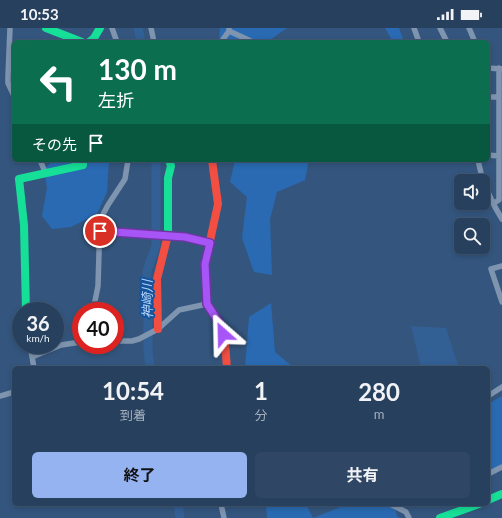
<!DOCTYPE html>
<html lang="ja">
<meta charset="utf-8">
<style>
body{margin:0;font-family:Lato,"Noto Sans JP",sans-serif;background:#2f4764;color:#f1f3f6;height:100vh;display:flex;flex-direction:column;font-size:15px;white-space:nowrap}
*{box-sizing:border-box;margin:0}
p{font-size:13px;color:#a4afbc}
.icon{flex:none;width:22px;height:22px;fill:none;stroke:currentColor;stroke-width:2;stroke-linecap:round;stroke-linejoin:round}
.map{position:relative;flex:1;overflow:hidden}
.details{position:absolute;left:12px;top:338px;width:478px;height:140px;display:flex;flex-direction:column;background:#27405e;border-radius:6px;box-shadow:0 2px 6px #0003,0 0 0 1px #435973}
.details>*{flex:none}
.guide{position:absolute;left:12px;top:12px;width:478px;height:122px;border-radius:6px;box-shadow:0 2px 6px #0003,0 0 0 1px #435973;background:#0b6e4f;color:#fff;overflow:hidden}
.buttons{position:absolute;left:454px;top:146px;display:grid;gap:8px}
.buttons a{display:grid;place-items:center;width:36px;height:36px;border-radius:6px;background:#27405e;box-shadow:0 2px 6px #0003,0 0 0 1px #435973;font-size:20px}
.speed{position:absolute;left:12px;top:274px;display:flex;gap:8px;font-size:20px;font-weight:700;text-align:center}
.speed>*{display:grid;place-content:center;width:52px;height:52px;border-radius:50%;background:#27405e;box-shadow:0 2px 6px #0003,0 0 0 1px #435973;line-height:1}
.speed small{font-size:10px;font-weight:400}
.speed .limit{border:6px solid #d22;background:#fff;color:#111}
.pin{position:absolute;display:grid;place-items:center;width:34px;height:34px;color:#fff;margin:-17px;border:2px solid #fff;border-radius:50%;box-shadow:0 1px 4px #0007}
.me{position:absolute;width:44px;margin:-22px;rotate:335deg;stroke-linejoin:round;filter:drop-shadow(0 0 3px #0008)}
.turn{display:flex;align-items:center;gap:14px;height:84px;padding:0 20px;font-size:18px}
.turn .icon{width:52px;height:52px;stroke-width:2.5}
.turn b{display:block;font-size:28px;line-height:34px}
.then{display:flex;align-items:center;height:38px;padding:0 20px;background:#0003;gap:8px;font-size:15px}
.eta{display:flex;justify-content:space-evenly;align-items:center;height:68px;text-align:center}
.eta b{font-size:24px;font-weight:700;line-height:28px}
.button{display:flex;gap:8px;margin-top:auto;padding:8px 20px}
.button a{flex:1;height:46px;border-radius:6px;background:#95b2f1;color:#111;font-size:16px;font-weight:700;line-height:46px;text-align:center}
.button a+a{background:#2f4764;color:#f1f3f6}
.status{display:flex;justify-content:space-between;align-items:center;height:28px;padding:0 20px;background:#27405e;direction:ltr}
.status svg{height:11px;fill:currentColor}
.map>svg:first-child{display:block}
.green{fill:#296ab3}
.water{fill:#325f94}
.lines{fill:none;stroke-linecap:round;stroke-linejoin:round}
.river{stroke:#325f94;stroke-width:9}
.street{stroke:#7f95af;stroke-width:5.5}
.fast{stroke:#16e098;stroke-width:8}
.jam{stroke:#f24e42;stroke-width:8}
.route-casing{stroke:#6d37a1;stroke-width:10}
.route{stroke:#a855f7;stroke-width:7}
.labels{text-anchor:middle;stroke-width:4;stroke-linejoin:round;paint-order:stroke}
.water-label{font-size:13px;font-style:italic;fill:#b7d7fa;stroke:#14539d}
</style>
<div class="status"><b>10:53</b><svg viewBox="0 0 49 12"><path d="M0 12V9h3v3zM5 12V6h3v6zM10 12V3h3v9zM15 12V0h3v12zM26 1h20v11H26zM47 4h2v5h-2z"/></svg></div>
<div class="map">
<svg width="502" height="490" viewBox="0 0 502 490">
<rect width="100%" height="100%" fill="#34567e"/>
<!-- green -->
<path class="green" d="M220,0H287L267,14H239L219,10Z
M385,0H399L404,14H393Z
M54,132H109L107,164L97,186L71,199L52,201L42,188L47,160L44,141Z
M235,132H309L305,152L277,164L270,191L272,247L254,244L242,210L247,169L230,154Z
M271,275L275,324L293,339L301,340H245L249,289Z
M502,368V437L488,443V376Z
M266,476H306L313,490L343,478V476H394L397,488L400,490H267Z"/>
<!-- water -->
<path class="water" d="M411,298L446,300L459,340H421Z"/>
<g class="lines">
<!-- river -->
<path class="river" d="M138,0L141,14
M150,340L148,322V294L146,260L147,243L156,217V132
M178,476L180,490"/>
<!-- street -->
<path class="street" d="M10,0L8,49V55L14,68
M112,0L117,14
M151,0L154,14
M414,0L419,14
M440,0L447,14
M469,0L475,14
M229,3L253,14
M221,14L229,3V0
M488,40L502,41
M488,69H499
M488,127L499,128
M40,132L45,144
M478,132L483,154L495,179L502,191
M494,175L499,172V40
M100,203L185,209L210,215
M502,238L491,241L502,274
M93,283L98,258L100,192L108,177L125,151L128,132
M115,313H132L139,311L158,301L179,282L207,276
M30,317L34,340
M32,329L61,317L81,314
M0,368L14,364
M488,368L502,359
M488,446L502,439
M221,476L224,490
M390,476L406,484L409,490"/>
<!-- fast -->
<path class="fast" d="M46,0L82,14
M89,14L94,10L100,0
M168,207V150L171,138L169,132
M26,283L24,197L19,151L83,137V132
M488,472L502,466
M440,490L479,476"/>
<!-- jam -->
<path class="jam" d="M212,132L218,176L205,236L207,276L220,296L225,315L227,340
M158,301L157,251L168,207"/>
</g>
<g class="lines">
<!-- route casing -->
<g class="route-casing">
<path id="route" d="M100,203L185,209L210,215L205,236L207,276L220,296L223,306"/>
</g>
<!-- route -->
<use href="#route" class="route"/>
</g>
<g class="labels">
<!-- water labels -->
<g class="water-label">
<text transform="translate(147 271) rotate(-91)" y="5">神崎川</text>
</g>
</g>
</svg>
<div class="buttons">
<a><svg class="icon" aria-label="sound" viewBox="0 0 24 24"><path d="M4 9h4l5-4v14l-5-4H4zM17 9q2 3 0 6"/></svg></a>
<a><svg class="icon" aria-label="search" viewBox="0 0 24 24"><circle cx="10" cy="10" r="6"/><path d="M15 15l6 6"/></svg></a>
</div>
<div class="speed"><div>36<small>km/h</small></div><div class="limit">40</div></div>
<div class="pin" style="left:100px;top:203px;background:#d93025"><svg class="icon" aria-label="arrive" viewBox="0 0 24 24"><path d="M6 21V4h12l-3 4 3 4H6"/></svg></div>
<svg class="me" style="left:223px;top:306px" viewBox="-20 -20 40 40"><path d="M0-17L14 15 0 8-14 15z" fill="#a855f7" stroke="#fff" stroke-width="4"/></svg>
<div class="guide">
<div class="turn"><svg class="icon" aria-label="left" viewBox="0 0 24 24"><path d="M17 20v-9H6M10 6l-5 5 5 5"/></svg><div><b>130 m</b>左折</div></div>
<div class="then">その先<svg class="icon" aria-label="arrive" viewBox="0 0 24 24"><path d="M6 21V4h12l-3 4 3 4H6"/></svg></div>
</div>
<section class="details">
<div class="eta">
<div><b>10:54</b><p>到着</p></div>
<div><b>1</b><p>分</p></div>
<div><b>280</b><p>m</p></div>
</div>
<div class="button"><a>終了</a><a>共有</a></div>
</section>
</div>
